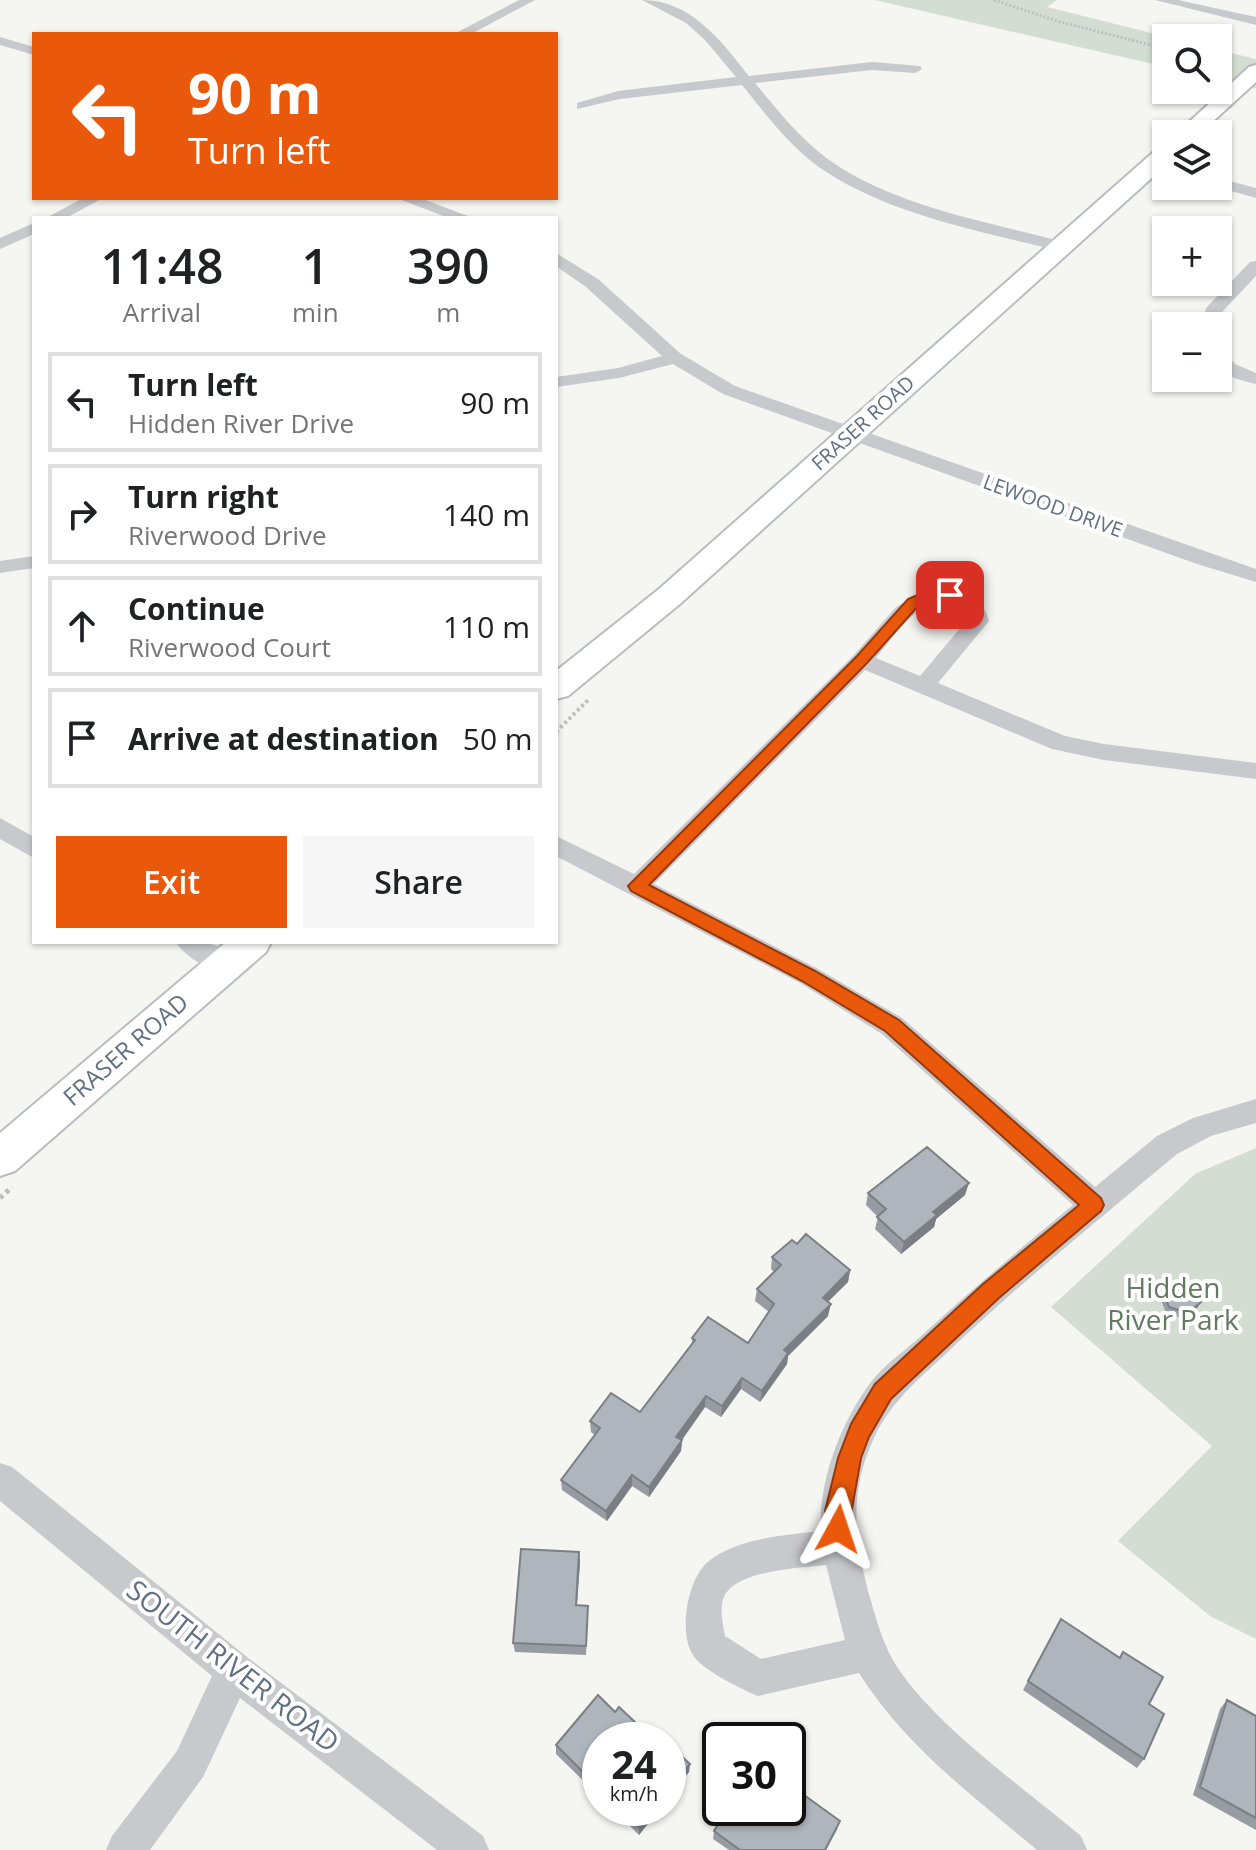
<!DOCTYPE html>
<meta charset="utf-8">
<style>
body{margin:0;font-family:"Open Sans",sans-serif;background:#f6f6f6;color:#202124;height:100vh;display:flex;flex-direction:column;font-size:30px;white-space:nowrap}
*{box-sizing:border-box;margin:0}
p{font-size:26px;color:#757577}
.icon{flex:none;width:44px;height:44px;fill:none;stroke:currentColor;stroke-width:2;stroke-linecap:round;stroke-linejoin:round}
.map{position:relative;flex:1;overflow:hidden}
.side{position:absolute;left:32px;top:216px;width:526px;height:728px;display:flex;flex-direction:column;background:#fff;border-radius:0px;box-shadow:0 2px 6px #0004}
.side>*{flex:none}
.top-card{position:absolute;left:32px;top:32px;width:526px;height:168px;border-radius:0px;box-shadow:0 2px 6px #0004;background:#ea580c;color:#fff;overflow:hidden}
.controls{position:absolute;left:1152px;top:24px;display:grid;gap:16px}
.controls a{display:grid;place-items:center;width:80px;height:80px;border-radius:0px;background:#fff;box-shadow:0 2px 6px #0004;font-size:40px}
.speed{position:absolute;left:582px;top:1722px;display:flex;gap:16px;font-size:40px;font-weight:700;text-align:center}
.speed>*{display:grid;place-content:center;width:104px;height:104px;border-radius:50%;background:#fff;box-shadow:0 2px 6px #0004;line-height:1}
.speed small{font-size:20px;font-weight:400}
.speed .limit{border:4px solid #111;border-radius:12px;background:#fff;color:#111}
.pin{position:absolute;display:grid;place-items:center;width:68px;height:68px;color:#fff;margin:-34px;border-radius:16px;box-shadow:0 4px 12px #0006}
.me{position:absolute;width:88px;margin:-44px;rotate:5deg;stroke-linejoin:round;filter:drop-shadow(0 0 6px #0008)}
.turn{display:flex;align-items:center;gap:28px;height:168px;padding:0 24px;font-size:36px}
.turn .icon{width:104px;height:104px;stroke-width:2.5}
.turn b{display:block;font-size:56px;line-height:68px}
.eta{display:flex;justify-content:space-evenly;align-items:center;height:136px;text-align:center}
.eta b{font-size:48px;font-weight:600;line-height:56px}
.action{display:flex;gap:16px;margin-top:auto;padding:16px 24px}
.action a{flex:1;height:92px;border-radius:0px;background:#ea580c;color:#fff;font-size:32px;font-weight:600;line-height:92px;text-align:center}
.action a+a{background:#f6f6f6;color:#202124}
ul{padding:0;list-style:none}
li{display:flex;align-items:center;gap:24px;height:100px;margin:0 16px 12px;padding:0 8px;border:4px solid #e0e0e0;border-radius:0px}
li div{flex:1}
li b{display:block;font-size:30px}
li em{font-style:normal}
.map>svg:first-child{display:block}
.green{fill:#d4ddd2}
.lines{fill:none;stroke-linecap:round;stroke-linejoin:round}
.secondary-casing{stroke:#b9bcc1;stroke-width:4}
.path-far2{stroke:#bebfc2;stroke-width:3;stroke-dasharray:2 2;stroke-linecap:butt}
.path-far1{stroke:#bebfc2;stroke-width:4;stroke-dasharray:3 3;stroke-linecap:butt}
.path{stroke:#bebfc2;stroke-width:5;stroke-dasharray:4 4;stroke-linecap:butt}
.street{fill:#c7c9cd;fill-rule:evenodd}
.secondary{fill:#fff;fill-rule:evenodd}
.wall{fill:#969ca2}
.shaded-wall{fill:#7a7f84}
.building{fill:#afb5bc;stroke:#7a7f84;stroke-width:2}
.route{fill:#ea580c;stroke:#983908;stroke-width:2}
.labels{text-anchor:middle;stroke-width:8;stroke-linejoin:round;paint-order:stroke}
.far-street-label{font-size:20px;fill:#627084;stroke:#fff}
.street-label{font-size:24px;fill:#627084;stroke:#fff}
.near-park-label{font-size:28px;fill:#637b61;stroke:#fff}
.near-street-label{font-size:28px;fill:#627084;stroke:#fff}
</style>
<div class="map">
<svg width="1256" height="1850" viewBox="0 0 1256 1850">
<rect width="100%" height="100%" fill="#f5f5f1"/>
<!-- green -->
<path class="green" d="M875,0H1057L1047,7L1171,38H1166V67Z
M1218,50L1256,59V88L1218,79Z
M1256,1148V1639L1210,1616L1118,1541L1212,1446L1051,1307L1195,1174Z"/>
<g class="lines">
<!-- secondary casing -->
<g class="secondary-casing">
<path id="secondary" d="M1256,65V82L1199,134H1176L1249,67Z
M1166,146V165L681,603L568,696L556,699V671L659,589L1158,148Z
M226,942H271L266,952L15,1171L0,1176V1133Z"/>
</g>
<!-- path-far2 -->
<path class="path-far2" d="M994,0L1057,21L1166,49
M1218,62L1232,66"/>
<!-- path-far1 -->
<path class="path-far1" d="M556,732L588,700"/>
<!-- path -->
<path class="path" d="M0,1198L12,1187"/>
<!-- street -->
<path class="street" d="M519,0H535L471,34H454Z
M642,0C691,0 721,41 749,76L872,62L920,66L922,69L915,73L872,70L755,83C780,113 805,145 838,166C905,209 991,222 1066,243L1068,246L1060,251C984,232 895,216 828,173C793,151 767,116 742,85L620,99L577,109V103L618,91L736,77L705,40L686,23Z
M1155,0H1178L1256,17V25Z
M0,37L34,47V55L0,45Z
M1218,178L1256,188V198L1213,186H1218Z
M83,198H103L66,218H46Z
M396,198H420L473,218H449Z
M34,223V234L0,249V238Z
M556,253L598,279L681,354L735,386L1256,569V582L1197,564L723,394L673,364L619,378L556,387V377L618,368L662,356L586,287L556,266Z
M1256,261V276L1221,313L1216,326H1198L1207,307L1250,262Z
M1218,350L1224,351L1235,364L1256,373V384C1232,378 1218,376 1218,350Z
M34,556V568L0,573V561Z
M944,588C966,593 983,597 989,621L938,683L1065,736L1104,744L1256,763V779L1104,760L1052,749L865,670L654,884L818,969L902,1018L1095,1187L1157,1136L1193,1118L1256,1099V1123L1211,1136L1177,1154C1102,1217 1025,1279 953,1347C924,1375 891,1400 874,1438C849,1492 854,1535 868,1591C877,1621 883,1648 902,1674C944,1732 1025,1789 1081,1836L1087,1850H1037C973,1796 904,1745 859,1673L758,1696C743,1690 705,1671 695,1658C677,1636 687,1578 709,1561C739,1538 785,1535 821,1531C818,1481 841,1422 871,1382C884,1365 904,1351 920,1337C970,1291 1021,1248 1073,1205L882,1034L800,983L556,856V836L634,874L854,655L896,607L922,592ZM944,601L962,609L967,620L920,676L876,658C895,635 913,605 944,601ZM826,1565L845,1640L761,1659L725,1636C723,1625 719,1608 724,1597C735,1570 801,1568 826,1565Z
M0,818L34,837V858L0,839Z
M176,942C199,942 227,941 239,964L235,971C218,977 185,958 176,942Z
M0,1463L12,1467L247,1657L483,1836L489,1850H437L240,1698L203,1777L150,1850H106L112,1836L177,1751L212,1676L0,1501Z"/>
<!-- secondary -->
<use href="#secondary" class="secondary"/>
</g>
<!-- wall -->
<path class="wall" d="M868,1193L965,1195L936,1219L934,1227L901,1254L875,1229L878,1217L866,1205Z
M797,1244L850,1270L848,1282L828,1302V1316L788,1356L787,1364L760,1402L741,1389L721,1417L705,1407L682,1440L681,1451L649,1497L632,1486L607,1521L562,1490L561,1480L595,1435L591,1432L590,1421L640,1412L692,1344V1338L748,1343L769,1312L755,1301L757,1289L774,1272L771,1269L772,1257Z
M1163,1291L1201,1302L1197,1308L1185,1319L1166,1313L1160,1297Z
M580,1562L577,1605L588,1606L586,1655L515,1652L513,1643Z
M1061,1619L1119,1658L1123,1652L1149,1704L1144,1759L1137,1768L1023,1690Z
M1227,1700L1256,1716V1830L1193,1795L1220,1709Z
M600,1740V1797L556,1754V1745Z
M798,1807L838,1828L826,1850H729L713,1839L714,1831Z
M612,1808H660L639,1835Z"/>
<!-- shaded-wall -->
<path class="shaded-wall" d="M969,1183L965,1195L936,1219L934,1227L901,1254L904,1242L933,1212Z
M850,1270L848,1282L820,1309L823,1298Z
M1201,1302L1197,1308L1185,1319L1188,1313Z
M831,1304L828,1316L788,1356L787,1364L760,1402L762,1391L784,1350Z
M742,1378L741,1389L721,1417L722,1406Z
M706,1396L705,1407L676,1448V1437Z
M682,1440L681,1451L649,1497V1487Z
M632,1475V1486L607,1521L606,1511Z
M579,1552L580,1562L576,1615V1605Z
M690,1764L689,1772L668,1798V1791Z
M655,1808H660L639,1835V1827Z"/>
<!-- building -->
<path class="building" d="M927,1147L969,1183L933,1212L937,1215L904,1242L877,1217L886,1209L868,1193Z
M806,1234L850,1270L823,1298L831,1304L784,1350L788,1353L762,1391L742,1378L722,1406L706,1396L676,1437L682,1440L649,1487L632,1475L606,1511L561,1480L600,1428L590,1421L611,1393L640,1412L695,1340L692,1338L708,1317L748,1343L774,1304L757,1289L781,1265L772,1257L792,1240L797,1244Z
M1175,1281L1193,1286L1201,1302L1188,1313L1169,1307L1163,1291Z
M521,1549L579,1552L576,1605L588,1606L586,1646L513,1643Z
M1061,1619L1120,1658L1123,1652L1163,1677L1149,1704L1164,1714L1144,1759L1028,1681Z
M598,1695L615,1712L619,1707L654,1740H600V1789L556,1745Z
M1227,1700L1256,1716V1818L1200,1787Z
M658,1735L663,1740H654Z
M668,1744L690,1764L668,1791Z
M804,1795L840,1821L825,1850H740L714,1831L728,1808H788V1800L798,1807Z
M619,1808H655L639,1827Z"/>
<!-- route -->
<path class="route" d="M931,589L950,590L957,595L950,599L933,598L918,606L867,663L649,885L815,971L899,1020L1101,1198L1104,1205L1101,1211L999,1298L891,1399L869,1437L861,1458L847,1537L838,1541L830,1537L825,1511L838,1458L851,1424L875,1384L983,1284L1079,1205L885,1031L802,981L631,891L628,886L857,656L908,599Z"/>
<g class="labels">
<!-- far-street labels -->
<g class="far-street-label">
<text transform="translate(863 423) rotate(-42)" y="7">FRASER ROAD</text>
<text transform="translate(1053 506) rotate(20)" y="7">LEWOOD DRIVE</text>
</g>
<!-- street labels -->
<g class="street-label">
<text transform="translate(126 1050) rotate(-41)" y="8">FRASER ROAD</text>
</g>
<!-- near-park labels -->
<g class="near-park-label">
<text x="1173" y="1298">Hidden<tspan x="1173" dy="32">River Park</tspan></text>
</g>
<!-- near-street labels -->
<g class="near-street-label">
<text transform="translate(233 1666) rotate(38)" y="10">SOUTH RIVER ROAD</text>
</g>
</g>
</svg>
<div class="controls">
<a><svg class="icon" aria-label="search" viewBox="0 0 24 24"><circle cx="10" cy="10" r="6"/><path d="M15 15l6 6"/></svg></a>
<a><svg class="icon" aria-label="layers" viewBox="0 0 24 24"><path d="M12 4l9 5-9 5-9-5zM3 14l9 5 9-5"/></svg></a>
<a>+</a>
<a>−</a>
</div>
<div class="speed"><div>24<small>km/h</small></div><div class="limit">30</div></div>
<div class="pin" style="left:950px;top:595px;background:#d93025"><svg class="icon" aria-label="arrive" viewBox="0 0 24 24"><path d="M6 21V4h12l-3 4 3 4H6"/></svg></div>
<svg class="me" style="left:838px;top:1529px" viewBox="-20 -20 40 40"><path d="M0-17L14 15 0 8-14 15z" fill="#ea580c" stroke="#fff" stroke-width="4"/></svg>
<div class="top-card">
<div class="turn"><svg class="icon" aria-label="left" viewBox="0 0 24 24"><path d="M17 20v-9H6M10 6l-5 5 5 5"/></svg><div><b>90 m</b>Turn left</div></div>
</div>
<section class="side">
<div class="eta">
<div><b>11:48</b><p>Arrival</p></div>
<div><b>1</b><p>min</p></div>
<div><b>390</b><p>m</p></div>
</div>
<ul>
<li><svg class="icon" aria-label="left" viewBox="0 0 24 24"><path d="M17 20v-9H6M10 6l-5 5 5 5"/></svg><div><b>Turn left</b><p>Hidden River Drive</p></div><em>90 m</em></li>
<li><svg class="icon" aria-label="right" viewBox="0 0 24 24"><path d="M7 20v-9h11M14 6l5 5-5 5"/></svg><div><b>Turn right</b><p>Riverwood Drive</p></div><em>140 m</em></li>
<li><svg class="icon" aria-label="ahead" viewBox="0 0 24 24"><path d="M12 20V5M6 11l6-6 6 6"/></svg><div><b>Continue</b><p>Riverwood Court</p></div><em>110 m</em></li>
<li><svg class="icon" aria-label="arrive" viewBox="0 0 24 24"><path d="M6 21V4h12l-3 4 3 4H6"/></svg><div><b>Arrive at destination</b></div><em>50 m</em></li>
</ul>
<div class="action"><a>Exit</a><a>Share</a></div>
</section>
</div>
